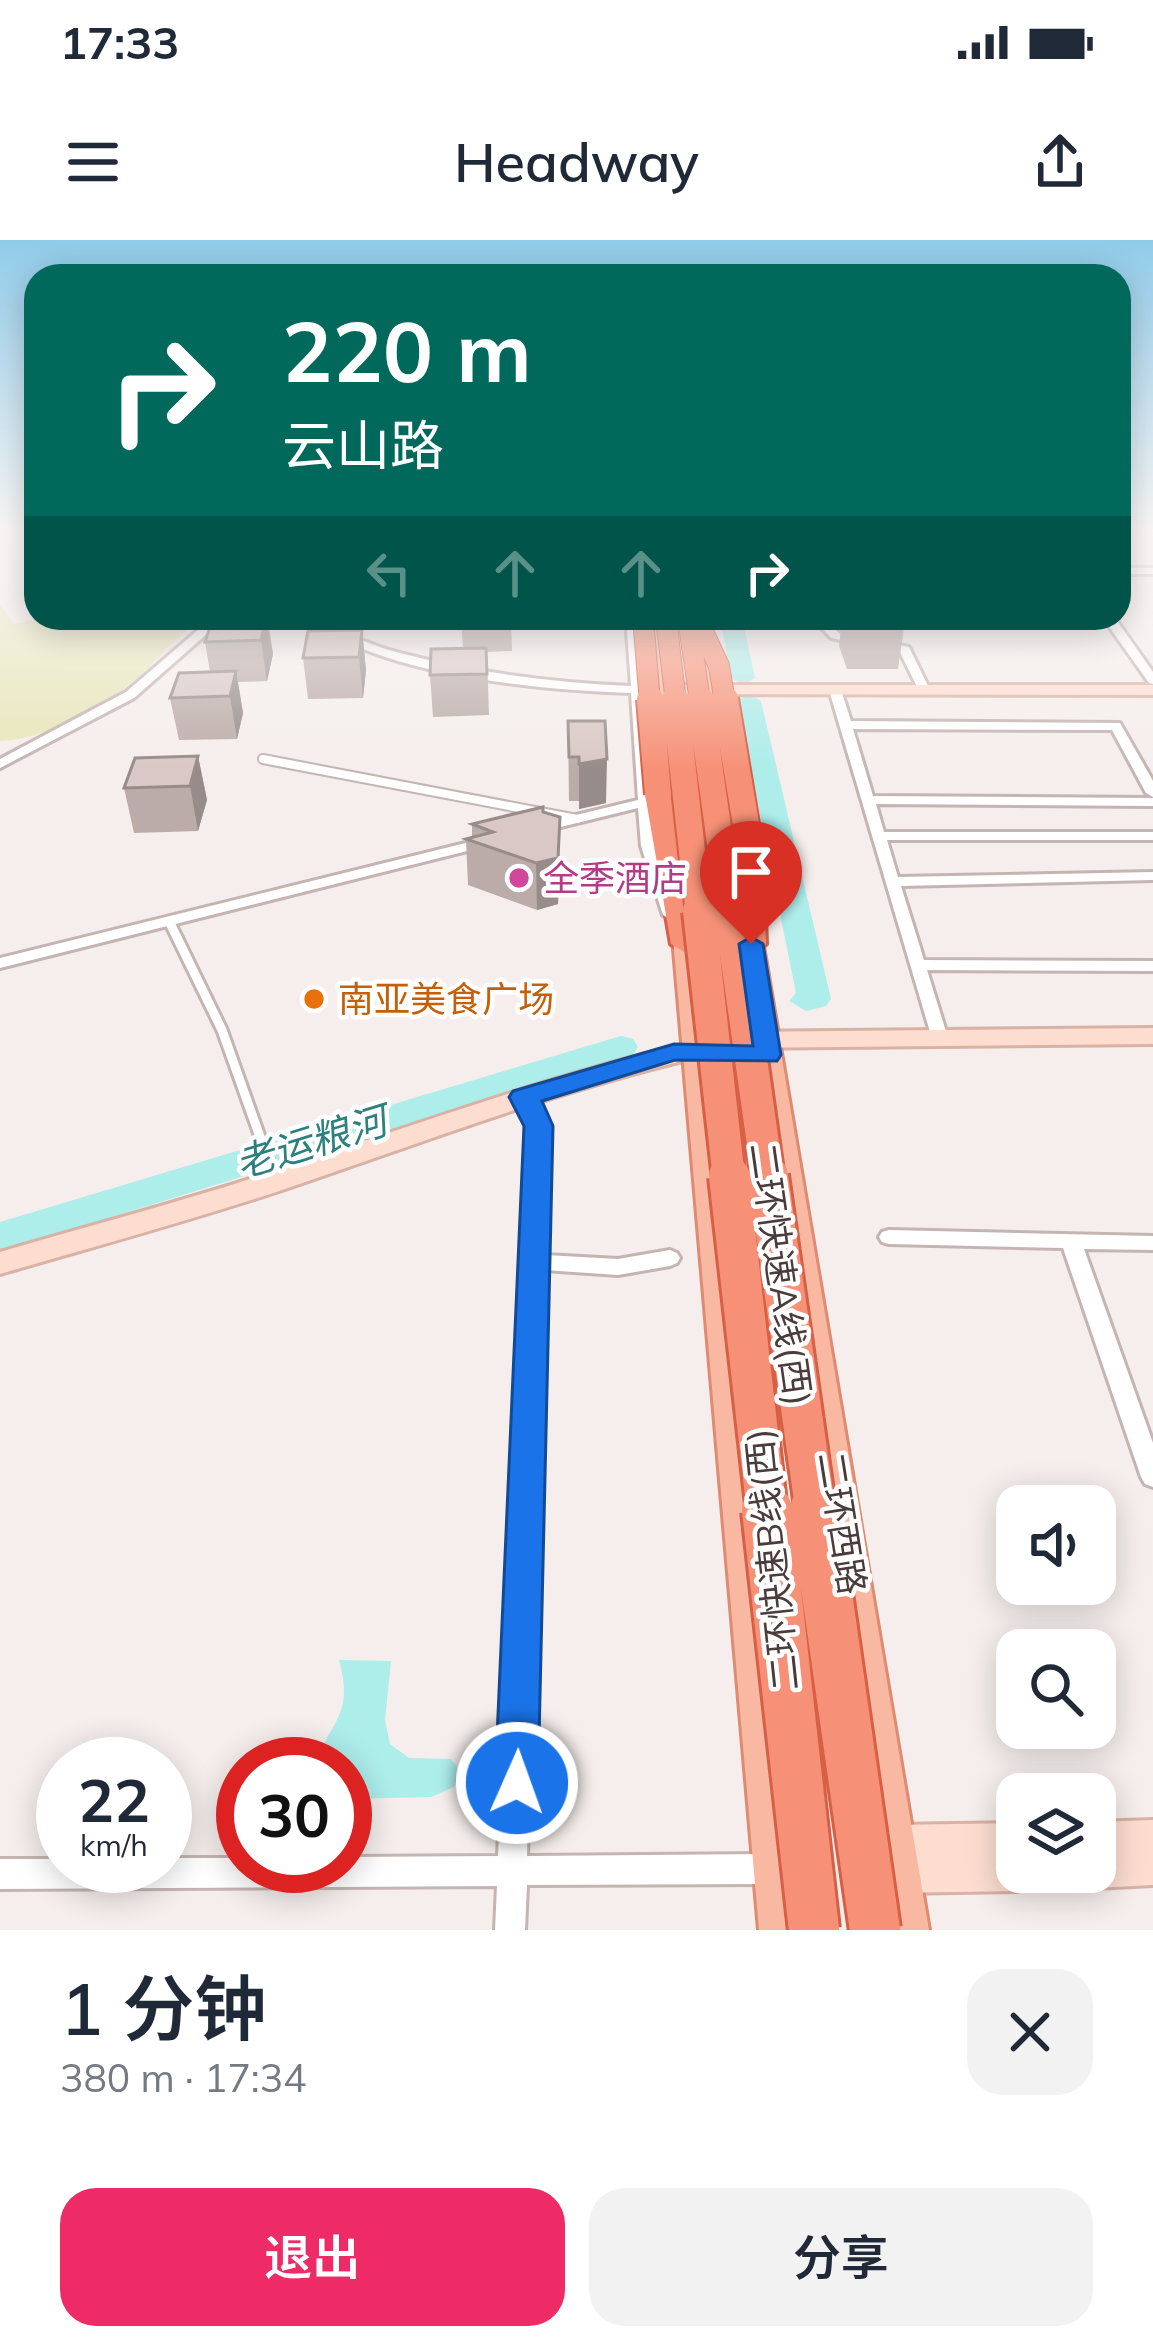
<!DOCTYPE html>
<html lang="zh">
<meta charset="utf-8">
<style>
body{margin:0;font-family:Mulish,"Noto Sans SC",sans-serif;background:#f2f2f3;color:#1f2937;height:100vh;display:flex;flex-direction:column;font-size:45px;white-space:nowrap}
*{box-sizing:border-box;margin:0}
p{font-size:39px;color:#747a83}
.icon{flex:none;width:66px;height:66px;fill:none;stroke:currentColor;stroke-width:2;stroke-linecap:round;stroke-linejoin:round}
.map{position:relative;height:1690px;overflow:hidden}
.drawer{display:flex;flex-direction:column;background:#fff;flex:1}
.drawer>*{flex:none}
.banner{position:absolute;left:24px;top:24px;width:1107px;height:366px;border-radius:36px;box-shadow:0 6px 30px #0003;background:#00695c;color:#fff;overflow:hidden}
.fabs{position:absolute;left:996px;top:1245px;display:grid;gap:24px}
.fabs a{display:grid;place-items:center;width:120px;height:120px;border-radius:24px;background:#fff;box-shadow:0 6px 30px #0003;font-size:60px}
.speed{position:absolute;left:36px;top:1497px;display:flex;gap:24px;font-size:60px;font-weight:700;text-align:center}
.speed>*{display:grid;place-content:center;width:156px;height:156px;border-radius:50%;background:#fff;box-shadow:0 6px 30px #0003;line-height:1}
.speed small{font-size:30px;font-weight:400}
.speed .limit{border:18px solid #d22;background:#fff;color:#111}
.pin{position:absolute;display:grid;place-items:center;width:102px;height:102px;color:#fff;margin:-123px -51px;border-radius:50% 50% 50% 0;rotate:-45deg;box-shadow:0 0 12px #0007}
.pin .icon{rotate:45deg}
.me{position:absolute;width:132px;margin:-66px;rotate:2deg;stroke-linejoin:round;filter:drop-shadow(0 0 9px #0008)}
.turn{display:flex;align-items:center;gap:42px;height:252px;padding:0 60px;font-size:54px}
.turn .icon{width:156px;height:156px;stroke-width:2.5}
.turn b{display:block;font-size:84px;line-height:102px}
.lanes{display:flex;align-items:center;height:114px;padding:0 60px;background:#0003;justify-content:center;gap:60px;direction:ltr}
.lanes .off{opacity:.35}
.round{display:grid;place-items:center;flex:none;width:126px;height:126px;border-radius:36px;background:#f2f2f3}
.overview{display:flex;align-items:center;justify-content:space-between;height:204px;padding:0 60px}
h1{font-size:72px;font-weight:600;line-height:90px}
.cta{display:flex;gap:24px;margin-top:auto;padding:24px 60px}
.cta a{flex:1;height:138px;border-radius:36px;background:#ee2b67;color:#fff;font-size:48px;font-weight:600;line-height:138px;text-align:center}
.cta a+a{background:#f2f2f3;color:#1f2937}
.status{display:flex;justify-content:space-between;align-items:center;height:84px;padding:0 60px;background:#fff;direction:ltr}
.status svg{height:33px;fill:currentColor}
header{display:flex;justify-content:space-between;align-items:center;height:156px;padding:0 60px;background:#fff;font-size:54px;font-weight:600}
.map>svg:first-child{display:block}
.green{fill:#e7e6b8}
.water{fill:#adedea}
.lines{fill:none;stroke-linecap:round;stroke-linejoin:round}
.river{fill:#adedea;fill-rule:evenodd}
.lane-far2-casing{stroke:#c4b5b2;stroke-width:12}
.lane-far1-casing{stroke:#c4b5b2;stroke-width:15}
.lane-casing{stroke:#c4b5b2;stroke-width:16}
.street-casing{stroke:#c4b5b2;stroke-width:6}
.secondary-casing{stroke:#d8b2a4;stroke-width:6}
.primary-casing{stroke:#de8b72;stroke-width:6}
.highway-casing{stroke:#d65f46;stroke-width:6}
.lane-far2{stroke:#fff;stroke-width:8}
.lane-far1{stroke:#fff;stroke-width:9}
.lane{stroke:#fff;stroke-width:10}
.street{fill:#fff;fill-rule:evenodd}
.secondary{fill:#fcddd0;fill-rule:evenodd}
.primary{fill:#f9b8a2;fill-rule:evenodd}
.highway{fill:#f69177;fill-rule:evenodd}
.highway-bridge-far4-casing{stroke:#d65f46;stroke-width:22;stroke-linecap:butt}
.highway-bridge-far3-casing{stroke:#d65f46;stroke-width:30;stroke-linecap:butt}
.highway-bridge-far2-casing{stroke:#d65f46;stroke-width:38;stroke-linecap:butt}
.highway-bridge-far1-casing{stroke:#d65f46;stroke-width:46;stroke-linecap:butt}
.highway-bridge-casing{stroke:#d65f46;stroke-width:56;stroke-linecap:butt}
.highway-bridge-far4{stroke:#f69177;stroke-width:20}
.highway-bridge-far3{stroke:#f69177;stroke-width:26}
.highway-bridge-far2{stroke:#f69177;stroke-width:32}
.highway-bridge-far1{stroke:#f69177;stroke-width:40}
.highway-bridge{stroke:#f69177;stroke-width:50}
.wall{fill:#bbaca9}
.shaded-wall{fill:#988c8a}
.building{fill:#d9c8c5;stroke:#988c8a;stroke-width:3}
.route{fill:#1a73e8;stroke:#114b97;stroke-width:3}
.hotel-dot{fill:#d1479c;stroke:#fff;stroke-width:4.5}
.food-dot{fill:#e8710a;stroke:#fff;stroke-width:4.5}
.labels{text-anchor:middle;stroke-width:9;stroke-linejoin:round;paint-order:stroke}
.hotel-label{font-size:36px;fill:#b23c85;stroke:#fff;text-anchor:start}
.food-label{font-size:36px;fill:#c56008;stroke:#fff;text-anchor:start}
.street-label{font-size:36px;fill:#4a3c3a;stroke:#fff}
.water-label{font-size:39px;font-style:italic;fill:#2c817e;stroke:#fff}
</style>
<div class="status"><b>17:33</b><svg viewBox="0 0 49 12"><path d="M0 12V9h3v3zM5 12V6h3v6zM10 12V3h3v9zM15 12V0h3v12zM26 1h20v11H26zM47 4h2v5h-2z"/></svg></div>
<header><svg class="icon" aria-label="menu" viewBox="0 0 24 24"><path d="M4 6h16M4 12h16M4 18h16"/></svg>Headway<svg class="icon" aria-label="share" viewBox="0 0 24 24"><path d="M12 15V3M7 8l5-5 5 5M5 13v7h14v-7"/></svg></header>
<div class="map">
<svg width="1153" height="1690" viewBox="0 0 1153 1690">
<rect width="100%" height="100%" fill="#f5eeec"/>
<!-- green -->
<path class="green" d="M0,364L14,384L44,378H205C172,397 151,430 120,452C88,475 39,500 0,501Z"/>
<!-- water -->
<path class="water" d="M339,1420L391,1421L385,1480L390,1504L409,1518L451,1519L460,1531L454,1547L431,1557L345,1559V1524H315C332,1479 354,1474 339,1420Z"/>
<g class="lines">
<!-- river -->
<path class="river" d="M733,380L744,387L755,438L743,445L731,438L722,387Z
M749,454L761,461L831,759L826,766L806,771L789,761L796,753L737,461Z
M621,796L633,799L638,807L633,815L0,1012V982Z"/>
<!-- lane-far2 casing -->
<g class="lane-far2-casing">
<path id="lane-far2" d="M263,519L577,579"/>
</g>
<!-- lane-far1 casing -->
<g class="lane-far1-casing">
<path id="lane-far1" d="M169,681L222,790L275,939"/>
</g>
<!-- lane casing -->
<g class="lane-casing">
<path id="lane" d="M274,936L276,942"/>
</g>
<!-- street casing -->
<g class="street-casing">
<path id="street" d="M1119,328H1153V334H1119Z
M212,378H225L134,458L0,528V519L126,452Z
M309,378C327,378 336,389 352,396C366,402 381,408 396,412C472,432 552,443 631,446L626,378H638L643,446L659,450L653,454L643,453L655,606L679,675L676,678L671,680L663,675L641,606L638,568L540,592L533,588L535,585L638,560L631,453C542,450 378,436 309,378Z
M812,378H824L839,393L909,407L930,450L920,453L900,412L831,398Z
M1103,378H1115L1153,432V444L1149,443Z
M831,447L841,450L851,481L1120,483L1153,541V557L1146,553L1112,490L853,489L873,556L1153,558V566L876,564L884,592H1153V600H887L898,637L1153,632V640L901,646L924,720L1153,721V731L927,730L948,798L945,802H933L829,450Z
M490,597L497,601L495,604L0,728V718Z
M523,851C539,855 545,871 548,886L545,1015L618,1019L670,1010L677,1013L680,1018L677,1023L670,1026L618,1035L544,1030L527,1616L775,1614L785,1619L790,1629L785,1639L775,1644L527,1645L525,1690H495L497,1646L0,1649V1619H63V1626H165V1618H243V1626H345V1617L498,1616L530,886L526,872L514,857Z
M889,990L1153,996V1010L1084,1009L1153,1203V1247L1145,1244L1141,1237L1063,1008L889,1004L882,1002L879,997L882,992Z"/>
</g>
<!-- secondary casing -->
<g class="secondary-casing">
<path id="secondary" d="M653,445H1153V455L647,454V446Z
M1153,788V804L740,808C584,840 438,897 288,948C193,980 96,1006 0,1034V1012C88,986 177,963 265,934C423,883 577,825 740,792Z
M1153,1580V1645L1095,1648L1079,1642L1075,1632H1095V1582Z
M1017,1583V1632H1038L1033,1645L1017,1651L896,1653L880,1647L874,1631L877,1622L871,1607L877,1591L893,1585Z"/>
</g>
<!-- primary casing -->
<g class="primary-casing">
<path id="primary" d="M645,378H663L688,597L676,604L664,597Z
M691,378L708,380L929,1690H879Z
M684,667L697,675L809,1690H759L671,675Z"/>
</g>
<!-- highway casing -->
<g class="highway-casing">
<path id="highway" d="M658,546L671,554L701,704L686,713L671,704L645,554Z
M749,594L762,602L766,704L751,713L736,704V602Z"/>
</g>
<!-- lane-far2 -->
<use href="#lane-far2" class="lane-far2"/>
<!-- lane-far1 -->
<use href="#lane-far1" class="lane-far1"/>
<!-- lane -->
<use href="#lane" class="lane"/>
<!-- street -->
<use href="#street" class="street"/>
<!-- secondary -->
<use href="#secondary" class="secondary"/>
<!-- primary -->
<use href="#primary" class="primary"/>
<!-- highway -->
<use href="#highway" class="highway"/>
<!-- highway-bridge-far4 casing -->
<g class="highway-bridge-far4-casing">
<path id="highway-bridge-far4" d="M643,378L650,462
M666,378L676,462
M688,378L700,462
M700,385L719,426L725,462"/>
</g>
<!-- highway-bridge-far3 casing -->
<g class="highway-bridge-far3-casing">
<path id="highway-bridge-far3" d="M650,459L658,554
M675,459L699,674
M700,459L730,674
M725,459L749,602"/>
</g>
<!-- highway-bridge-far2 casing -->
<g class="highway-bridge-far2-casing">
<path id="highway-bridge-far2" d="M699,671L729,939
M730,671L768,939"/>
</g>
<!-- highway-bridge-far1 casing -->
<g class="highway-bridge-far1-casing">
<path id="highway-bridge-far1" d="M729,936L767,1273
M768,936L816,1273"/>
</g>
<!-- highway-bridge casing -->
<g class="highway-bridge-casing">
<path id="highway-bridge" d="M767,1270L814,1690
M815,1270L875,1690"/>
</g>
<!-- highway-bridge-far4 -->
<use href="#highway-bridge-far4" class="highway-bridge-far4"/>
<!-- highway-bridge-far3 -->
<use href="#highway-bridge-far3" class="highway-bridge-far3"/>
<!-- highway-bridge-far2 -->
<use href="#highway-bridge-far2" class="highway-bridge-far2"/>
<!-- highway-bridge-far1 -->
<use href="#highway-bridge-far1" class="highway-bridge-far1"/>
<!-- highway-bridge -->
<use href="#highway-bridge" class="highway-bridge"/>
</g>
<!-- wall -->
<path class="wall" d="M268,378L273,414L267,441L238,442L243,473L237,499L179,500L170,458L210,432L205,402Z
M461,378H511L512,411L487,412L489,475L433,477L430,435L463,408Z
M842,378H899L904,388L898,429H847L839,406Z
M362,390L366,430L363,458L308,459L303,418Z
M568,481L606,563L579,569V561H569Z
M198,516L207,560L198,591L134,593L124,548Z
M543,567L560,623L558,664L537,670L468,645L466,599L472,597V584Z"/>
<!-- shaded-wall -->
<path class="shaded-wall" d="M266,378L273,414L267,441L261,400Z
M362,390L366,430L363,458L359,417Z
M236,431L243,473L237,499L230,456Z
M198,516L207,560L198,591L190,546Z
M607,519L606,563L579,569V524Z
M560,577L558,664L537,670L536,623Z"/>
<!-- building -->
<path class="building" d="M213,378H266L261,400L205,402Z
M848,378H899L904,388H852Z
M362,390L359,417L303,418L308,391Z
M486,408L487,434L430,435L431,409Z
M236,431L230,456L170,458L179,433Z
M568,481H605L607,519L579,524V517H569Z
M198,516L190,546L124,548L135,518Z
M543,567V572L560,577L558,618L536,623L466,599L493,592L472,584Z"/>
<!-- sky -->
<linearGradient id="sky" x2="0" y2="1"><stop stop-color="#90cbe9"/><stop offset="0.55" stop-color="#faf7f6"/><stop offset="1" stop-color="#faf7f6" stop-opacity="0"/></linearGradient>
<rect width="1153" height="529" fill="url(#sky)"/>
<!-- route -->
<path class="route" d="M751,697L763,704L781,815L777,821L675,820L542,861L553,886L538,1543L532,1558L517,1565L502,1558L495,1543L524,886L509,857L513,851L674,804L753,806L739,704Z"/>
<!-- markers -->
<circle class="hotel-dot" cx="519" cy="638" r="12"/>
<circle class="food-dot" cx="314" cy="759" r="12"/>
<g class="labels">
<!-- hotel labels -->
<g class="hotel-label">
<text x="543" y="651">全季酒店</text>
</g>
<!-- food labels -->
<g class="food-label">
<text x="338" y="772">南亚美食广场</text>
</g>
<!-- street labels -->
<g class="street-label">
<text transform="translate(781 1034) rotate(82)" y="13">二环快速A线(西)</text>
<text transform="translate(842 1283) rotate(81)" y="13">二环西路</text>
<text transform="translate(772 1320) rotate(-96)" y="13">二环快速B线(西)</text>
</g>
<!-- water labels -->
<g class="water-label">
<text transform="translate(311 902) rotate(-17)" y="14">老运粮河</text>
</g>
</g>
</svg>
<div class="fabs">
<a><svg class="icon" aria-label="sound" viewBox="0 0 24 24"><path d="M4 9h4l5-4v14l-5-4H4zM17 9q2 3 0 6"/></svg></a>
<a><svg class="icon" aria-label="search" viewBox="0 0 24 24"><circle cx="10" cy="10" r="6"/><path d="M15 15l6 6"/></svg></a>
<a><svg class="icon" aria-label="layers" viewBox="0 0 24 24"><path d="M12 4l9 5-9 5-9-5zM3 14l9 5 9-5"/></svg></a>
</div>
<div class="speed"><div>22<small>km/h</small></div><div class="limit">30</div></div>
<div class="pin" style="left:751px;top:704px;background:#d93025"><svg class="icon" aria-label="arrive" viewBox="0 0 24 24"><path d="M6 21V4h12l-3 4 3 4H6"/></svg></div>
<svg class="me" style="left:517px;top:1543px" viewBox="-20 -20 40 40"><circle r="17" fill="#1a73e8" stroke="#fff" stroke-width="3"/><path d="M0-11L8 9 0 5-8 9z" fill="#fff"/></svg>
<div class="banner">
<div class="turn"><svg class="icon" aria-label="right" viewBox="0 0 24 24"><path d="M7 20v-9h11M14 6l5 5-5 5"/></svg><div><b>220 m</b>云山路</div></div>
<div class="lanes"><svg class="icon off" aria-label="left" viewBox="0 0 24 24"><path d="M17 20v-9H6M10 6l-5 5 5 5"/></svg><svg class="icon off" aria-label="ahead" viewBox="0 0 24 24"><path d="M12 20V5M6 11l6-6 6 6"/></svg><svg class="icon off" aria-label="ahead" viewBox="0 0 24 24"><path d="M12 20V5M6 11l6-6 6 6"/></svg><svg class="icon" aria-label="right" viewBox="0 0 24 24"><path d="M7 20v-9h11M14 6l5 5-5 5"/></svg></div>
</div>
</div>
<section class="drawer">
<div class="overview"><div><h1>1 分钟</h1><p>380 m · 17:34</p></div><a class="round"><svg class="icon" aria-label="close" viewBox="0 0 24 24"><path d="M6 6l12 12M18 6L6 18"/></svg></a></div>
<div class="cta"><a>退出</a><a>分享</a></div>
</section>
